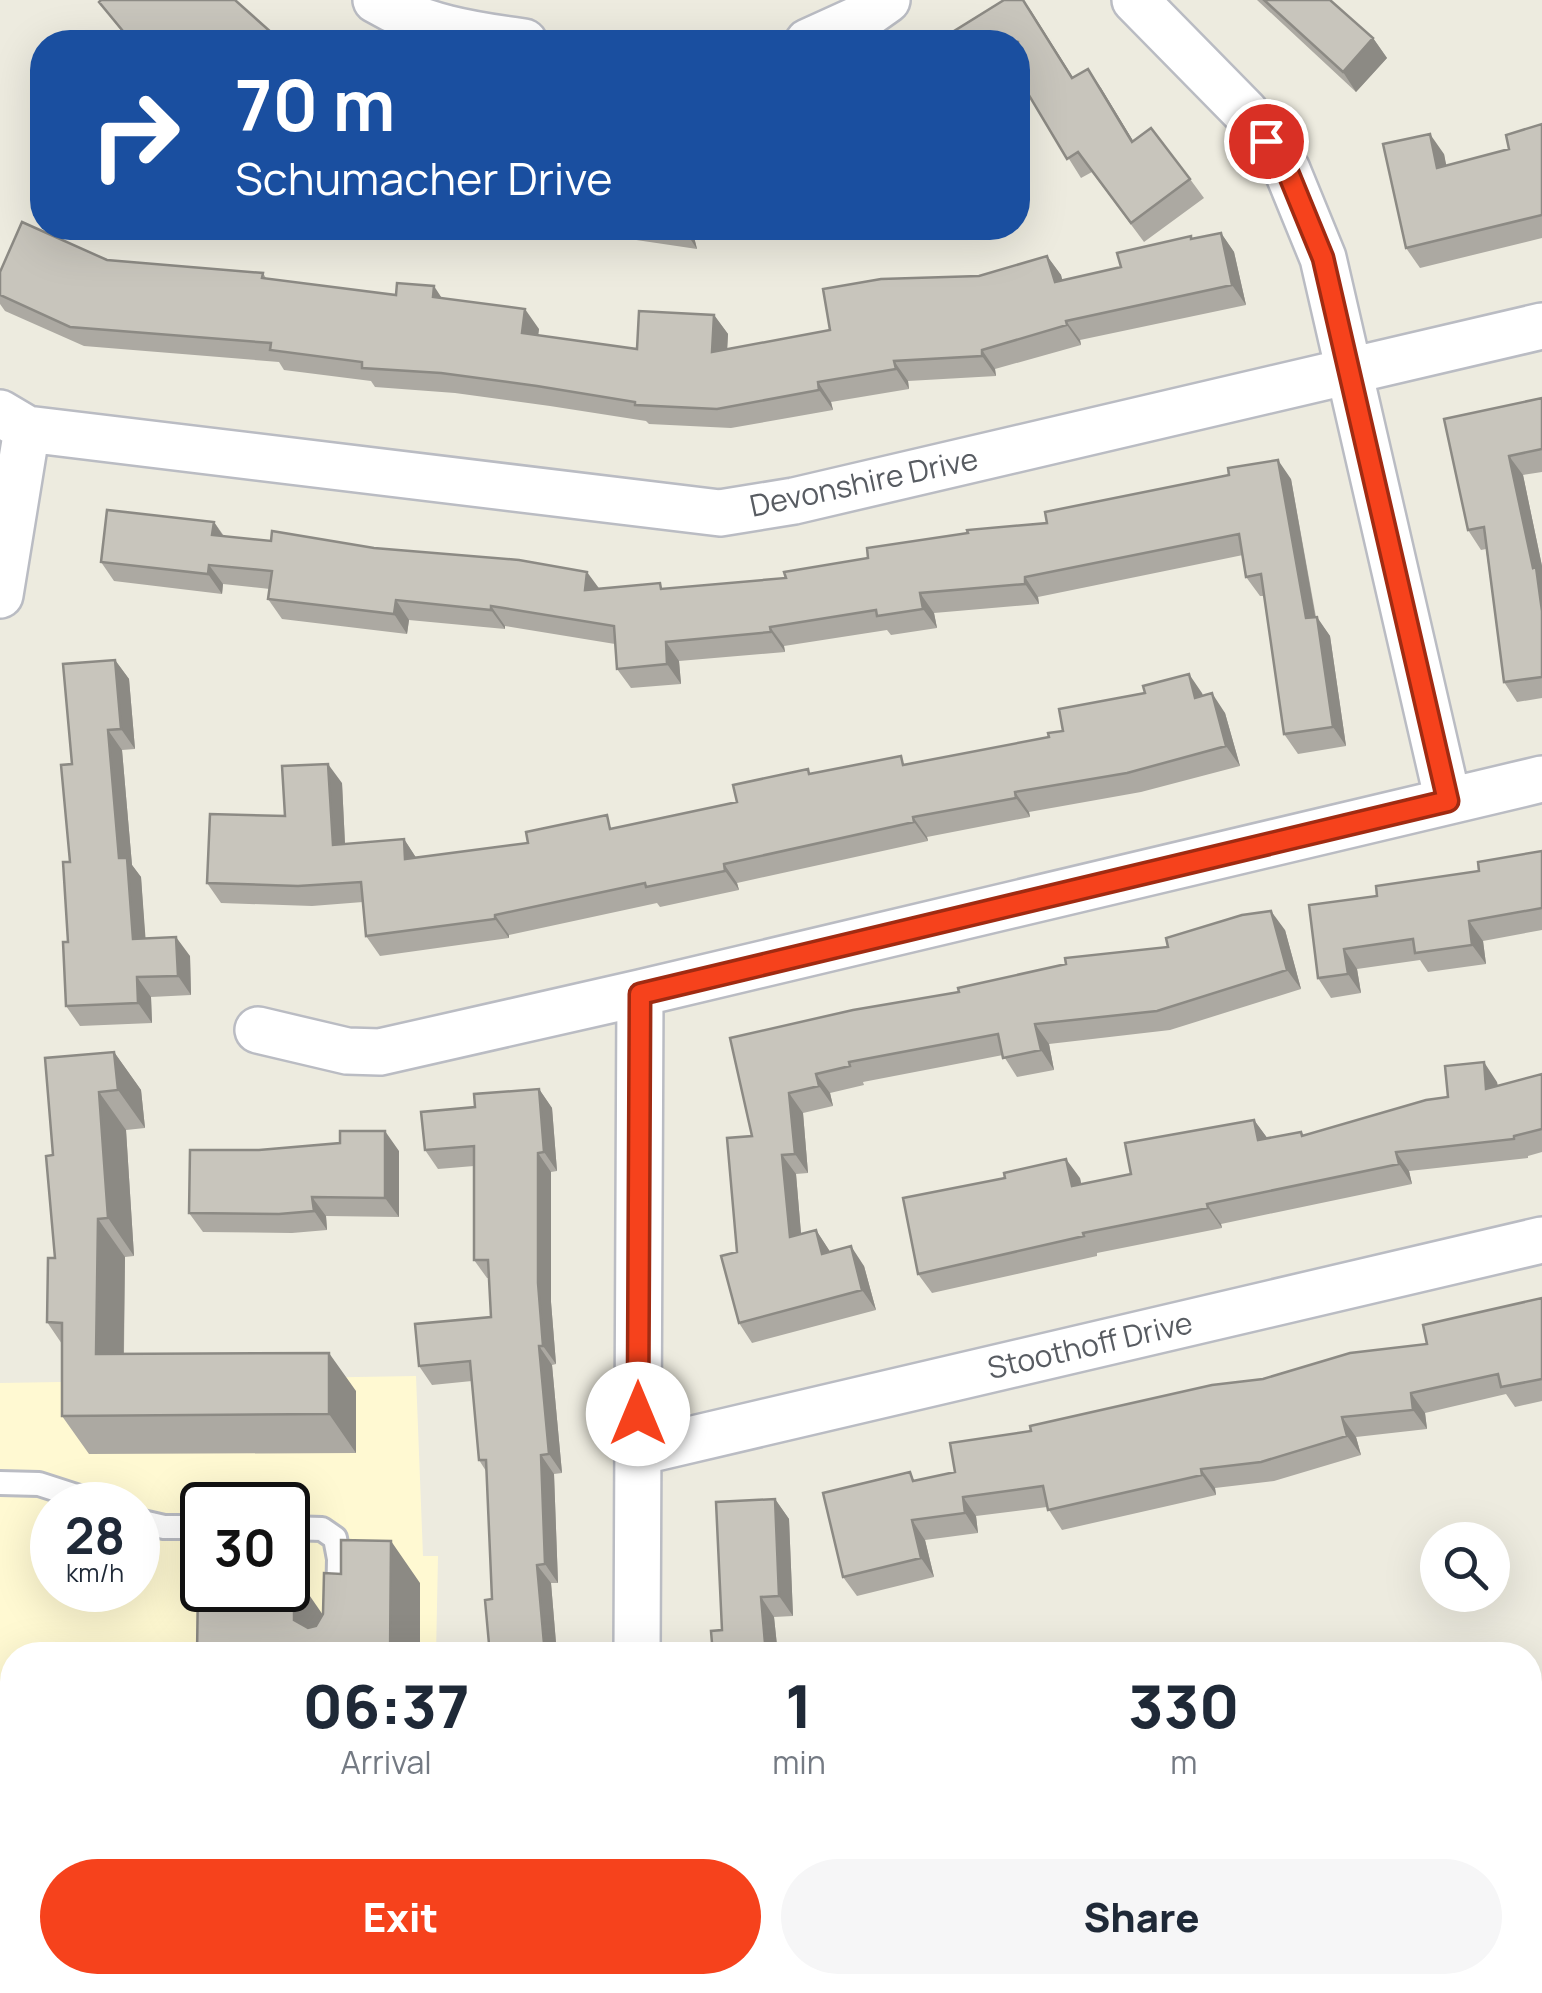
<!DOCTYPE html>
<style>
body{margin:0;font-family:Manrope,sans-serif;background:#f6f6f7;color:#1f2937;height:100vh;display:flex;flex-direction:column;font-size:38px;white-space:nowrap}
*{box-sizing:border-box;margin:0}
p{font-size:32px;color:#747a83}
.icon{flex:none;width:55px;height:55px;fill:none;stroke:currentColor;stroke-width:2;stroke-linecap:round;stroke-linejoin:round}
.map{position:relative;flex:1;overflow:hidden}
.side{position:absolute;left:0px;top:1642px;width:1542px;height:352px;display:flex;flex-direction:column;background:#fff;border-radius:40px 40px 0 0;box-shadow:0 10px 40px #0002}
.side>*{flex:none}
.top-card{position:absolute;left:30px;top:30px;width:1000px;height:210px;border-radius:40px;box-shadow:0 10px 40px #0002;background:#1a4fa0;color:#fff;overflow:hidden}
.fabs{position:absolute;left:1420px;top:1522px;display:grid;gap:20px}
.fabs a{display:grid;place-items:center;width:90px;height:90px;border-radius:50%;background:#fff;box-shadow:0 10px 40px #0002;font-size:50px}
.speed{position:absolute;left:30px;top:1482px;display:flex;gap:20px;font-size:50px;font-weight:700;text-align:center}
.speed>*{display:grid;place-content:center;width:130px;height:130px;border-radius:50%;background:#fff;box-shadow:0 10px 40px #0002;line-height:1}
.speed small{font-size:25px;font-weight:400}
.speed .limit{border:5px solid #111;border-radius:15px;background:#fff;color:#111}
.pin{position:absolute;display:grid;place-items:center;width:85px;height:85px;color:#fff;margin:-42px;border:5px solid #fff;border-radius:50%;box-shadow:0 2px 10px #0007}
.me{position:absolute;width:110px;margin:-55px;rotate:0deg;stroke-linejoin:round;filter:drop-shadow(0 0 8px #0008)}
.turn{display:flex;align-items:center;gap:35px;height:210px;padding:0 40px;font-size:45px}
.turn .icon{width:130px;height:130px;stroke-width:2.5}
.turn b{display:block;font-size:70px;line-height:85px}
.eta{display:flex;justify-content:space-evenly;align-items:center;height:170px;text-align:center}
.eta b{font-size:60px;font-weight:800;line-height:70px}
.action{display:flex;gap:20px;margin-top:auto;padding:20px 40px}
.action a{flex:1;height:115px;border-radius:60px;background:#f6421c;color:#fff;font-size:40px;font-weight:800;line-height:115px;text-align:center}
.action a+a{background:#f6f6f7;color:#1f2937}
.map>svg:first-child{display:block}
.commercial{fill:#fff9d2;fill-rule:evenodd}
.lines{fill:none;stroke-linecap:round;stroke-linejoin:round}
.lane-casing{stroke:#babcc3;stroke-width:28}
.street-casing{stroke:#babcc3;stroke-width:50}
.secondary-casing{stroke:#babdc5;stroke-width:60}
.lane{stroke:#fff;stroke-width:22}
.street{stroke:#fff;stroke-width:45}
.secondary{stroke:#fff;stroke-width:55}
.wall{fill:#aca9a2}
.shaded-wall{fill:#8c8a84}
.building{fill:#c8c5bc;stroke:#8c8a84;stroke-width:2.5}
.route-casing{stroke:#a02b12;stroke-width:25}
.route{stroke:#f6421c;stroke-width:18}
.labels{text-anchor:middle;stroke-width:9;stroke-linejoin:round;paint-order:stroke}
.street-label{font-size:30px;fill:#585c62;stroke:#fff}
</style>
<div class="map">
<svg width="1542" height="1993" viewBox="0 0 1542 1993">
<rect width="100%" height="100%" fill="#edebdf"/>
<!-- commercial -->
<path class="commercial" d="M416,1376L423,1556H438L436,1655H12V1974L0,1973V1383ZM52,1505H138V1590H52ZM202,1505H288V1590H202Z"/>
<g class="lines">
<!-- lane casing -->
<g class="lane-casing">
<path id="lane" d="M0,1483L39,1484L104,1505
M138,1521L164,1527H202
M288,1528L322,1529L335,1538L339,1559L337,1655"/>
</g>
<!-- street casing -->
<g class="street-casing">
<path id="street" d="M376,0C421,27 472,35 524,42
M1135,0L1245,112L1287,170L1323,258L1448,801
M808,42L863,17L887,0
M0,413L27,429L720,513L794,501L1542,326
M0,595L27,429
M258,1030L347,1051L380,1052L640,993L1542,779
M638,1452L1542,1240
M637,1655L640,993
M635,1993V1982
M1449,1993L1463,1982"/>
</g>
<!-- secondary casing -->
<g class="secondary-casing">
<path id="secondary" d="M1530,1945L1542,1942
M0,1973L12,1974
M165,1982L353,1993
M1044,1993L1223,1982"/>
</g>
<!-- lane -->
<use href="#lane" class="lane"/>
<!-- street -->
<use href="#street" class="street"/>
<!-- secondary -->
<use href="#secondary" class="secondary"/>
</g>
<!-- wall -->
<path class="wall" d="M1257,0H1330L1373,38L1387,58L1356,92Z
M99,2L282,42H130Z
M1031,11L1073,78L1101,88L1133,141L1190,179L1204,198L1144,242L1092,172L1081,178L1020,81L1018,83V42Z
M1542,124V238L1420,268L1406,248L1444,154L1446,166L1509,149Z
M609,228H764L765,230L693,233L697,249L616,237Z
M1221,233L1234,252L1246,305L1080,340L1081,345L995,369L996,376L908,381L909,389L831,402L833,410L731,428L649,424L646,421L550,406L455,393L375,387L371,381L284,370L279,362L84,346L5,311L0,304V272L107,260L263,273L266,278L396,295L442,299L539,329L538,335L637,349L714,315L728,334L727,349L830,330L979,276L1047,256L1061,275L1062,280L1121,267L1191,236L1193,239Z
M1542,398V472L1523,475L1542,566V698L1517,702L1504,682L1486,549L1481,550L1468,530Z
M1291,479L1316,617L1330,636L1346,746L1298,754L1284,734L1264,596H1260L1246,577L1243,555L1038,597L1039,604L934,613L937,628L891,635L887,630L784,646L785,652L679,661L681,684L631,688L617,669L615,644L505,626V629L409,620L407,634L282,619L268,599L270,589L223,584L222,594L114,581L101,562L214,522L224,536L599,588L665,589L786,578L868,558L1047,523Z
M115,660L129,679L135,749L122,750L132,865L141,877L145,938L190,956L191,995L151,997L152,1023L80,1026L66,1006L72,764Z
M1202,693L1203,696L1225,713L1240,766L1141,792L1029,812L1030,817L927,837L928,841L737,883L739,890L660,907L657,903L509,935V938L380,956L366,936L363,902L312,906L221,903L207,883L285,816L342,783L345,844L404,839L416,858L528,843L616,828L737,802L811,773L907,764L1049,737L1063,731Z
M1542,851V930L1483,941L1486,964L1428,972L1420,960L1357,969L1361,993L1331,998L1318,978L1377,896L1479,871Z
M1285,930L1301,989L1170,1030L1049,1044L1054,1070L1017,1077L1003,1055L863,1082L864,1085L830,1093L833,1106L803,1113L808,1173L796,1174L801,1234L816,1230L830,1252L864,1266L876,1310L752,1343L739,1323L737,1252L752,1136L730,1038L959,992L1168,947Z
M114,1052L141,1090L145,1128L126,1130L134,1256L125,1257L124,1354L356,1391V1453L89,1454L62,1416V1344L47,1322L55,1258L53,1155Z
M1542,1074V1152L1528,1156V1158L1409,1171L1412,1184L1221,1224L1222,1228L1097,1253V1256L932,1293L918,1274L1005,1178H1080L1081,1184L1131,1174L1254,1120L1267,1138L1301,1132L1304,1135L1448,1097L1497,1082L1498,1086Z
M539,1089L552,1108L557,1171L551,1172V1302L556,1364L552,1365L562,1473L554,1474L558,1583H551L557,1655H490L492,1599L486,1471L479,1460L472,1381L432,1385L419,1366L491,1317L489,1278H487L474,1260V1166L438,1169L425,1150L475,1107Z
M399,1151V1217L326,1216L327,1230L292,1233L203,1232L189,1213Z
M1542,1298V1401L1515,1407L1506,1394L1425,1413L1427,1429L1356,1437L1361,1455L1274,1481L1215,1488L1216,1495L1062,1530L1047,1507L976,1516L978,1533L925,1540L934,1577L857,1596L843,1577L916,1480L955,1472L1031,1431L1427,1344Z
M775,1499L789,1519L793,1616L774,1617L778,1655H713Z
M1542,1721V1815L1541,1813L1530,1815V1723Z"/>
<!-- shaded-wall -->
<path class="shaded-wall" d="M1023,0L1031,11L1086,98L1072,78Z
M1373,38L1387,58L1356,92L1343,72Z
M1088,69L1101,88L1146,162L1132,142Z
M1430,134L1444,154L1451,188L1437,168Z
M683,228H689L693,233L697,249Z
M1221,233L1234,252L1246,305L1232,285Z
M1047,256L1061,275L1068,301L1055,282Z
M434,286L447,306L433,297Z
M525,309L539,329L536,352L522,333Z
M714,315L728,334L726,372L712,352Z
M1066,321L1080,340L1081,345L1067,325Z
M982,350L995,369L996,376L982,356Z
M894,361L908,381L909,389L896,369Z
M818,382L831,402L833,410L819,390Z
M1509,456L1523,475L1542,566V611Z
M1278,460L1291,479L1319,638L1306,618Z
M214,522L227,542L212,535Z
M209,565L223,584L222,594L208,574Z
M587,572L601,591L585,590Z
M1025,577L1038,597L1039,604L1025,584Z
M920,593L934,613L937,628L923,609Z
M396,600L409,620L407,634L394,614Z
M491,606L505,626V629L491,610Z
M1317,617L1330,636L1346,746L1333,727Z
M770,627L784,646L785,652L771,632Z
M666,642L679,661L681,684L667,664Z
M115,660L129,679L135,749L121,729Z
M1189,674L1202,693L1209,717L1195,698Z
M1212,693L1225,713L1240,766L1226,746Z
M108,730L122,750L132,865L141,877L147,958L133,939L119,858Z
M328,764L342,783L346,865L333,845Z
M1015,792L1029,812L1030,817L1016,798Z
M913,817L927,837L928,841L914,822Z
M404,839L417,859H405Z
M724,864L737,883L739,890L725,871Z
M1271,911L1285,930L1301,989L1287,970Z
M495,915L509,935V938L495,919Z
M1469,921L1483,941L1486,964L1472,945Z
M176,937L190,956L191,995L178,976Z
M1344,949L1357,969L1361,993L1348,974Z
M137,977L151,997L152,1023L138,1003Z
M1035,1024L1049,1044L1054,1070L1041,1050Z
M114,1052L141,1090L145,1128L118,1090Z
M1484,1062L1497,1082L1500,1108L1486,1089Z
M816,1074L830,1093L833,1106L819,1086Z
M539,1089L552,1108L557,1171L544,1152Z
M99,1092L126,1130L134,1256L108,1218Z
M789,1093L803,1113L808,1173L795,1154Z
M1254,1120L1268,1139L1258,1140Z
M385,1131L399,1151V1217L385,1198Z
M1396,1152L1409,1171L1412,1184L1399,1164Z
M538,1153L551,1172V1302L556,1364L543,1346L538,1283Z
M782,1155L796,1174L803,1257L790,1237Z
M1066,1159L1080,1178L1086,1206L1072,1186Z
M312,1197L326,1216L327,1230L314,1211Z
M1207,1204L1221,1224L1222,1228L1208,1208Z
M98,1219L125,1257L123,1392L96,1354Z
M816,1230L829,1250L836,1274L822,1254Z
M851,1246L864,1266L876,1310L862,1290Z
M539,1346L552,1365L562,1473L549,1454Z
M329,1353L356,1391V1453L329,1414Z
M1411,1393L1425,1413L1427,1429L1413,1410Z
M1342,1417L1356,1437L1361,1455L1347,1436Z
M541,1455L554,1474L558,1583L545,1564Z
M1201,1469L1215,1488L1216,1495L1202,1475Z
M963,1497L976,1516L978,1533L965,1513Z
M775,1499L789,1519L793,1616L779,1596Z
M912,1520L925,1540L934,1577L921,1558Z
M391,1541L420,1583V1655H390Z
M537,1565L551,1583L557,1655H545Z
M294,1573L323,1615V1655L294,1620Z
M761,1597L774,1617L778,1655H766Z"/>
<!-- building -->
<path class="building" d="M101,0H235L282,42H161L154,37L148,42H132L99,2Z
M1004,0H1023L1072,78L1088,69L1132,142L1151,128L1190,179L1131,223L1078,152L1067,159L1018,77V42H957L951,33Z
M1264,0H1330L1373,38L1343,72Z
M1542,124V215L1406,248L1383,144L1430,134L1437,168L1509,149L1506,135Z
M22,222L107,260L263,273L262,278L396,295L397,283L434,286L433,297L525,309L522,333L637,349L639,311L714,315L712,352L830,330L823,289L881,279L979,276L1047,256L1055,282L1121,267L1117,253L1191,236V239L1221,233L1232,285L1066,321L1067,325L982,350V356L894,361L896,369L818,382L819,390L717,409L635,405V402L537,386L441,373L362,368V362L270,350L271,343L70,327L0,295V272Z
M1542,398V449L1509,456L1533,568L1536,567L1542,611V677L1504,682L1484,527L1468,530L1444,419Z
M1278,460L1306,618L1317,617L1333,727L1284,734L1261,574L1246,577L1239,534L1025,577V584L920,593L923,609L877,616L876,610L770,627L771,632L666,642L667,664L617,669L614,626L491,606V610L396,600L394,614L268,599L272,571L209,565L208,574L101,562L107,510L214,522L212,535L271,541L272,531L374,548L519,560L587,572L585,590L660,583L661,589L786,578L784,572L868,558L867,548L968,533L967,530L1047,523L1045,512L1229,475L1228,468Z
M115,660L121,729L108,730L119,858H127L133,939L176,937L178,976L137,977L138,1003L66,1006L63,942H68L63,862H70L61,765L72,764L63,664Z
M1189,674L1195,698L1212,693L1226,746L1127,773L1015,792L1016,798L913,817L914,822L724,864L725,871L646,887L645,883L495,915V919L366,936L361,882L298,886L207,883L210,814L285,816L282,766L328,764L333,845L404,839L405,859L528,843L526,832L607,815L610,829L737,802L733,785L808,769L809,774L901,756L903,765L1049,737L1048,733L1063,731L1059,709L1145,693L1143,686Z
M1542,851V908L1469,921L1472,945L1415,953L1413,939L1344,949L1348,974L1318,978L1309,905L1377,896L1376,886L1479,871L1478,862Z
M1271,911L1287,970L1157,1011L1035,1024L1041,1050L1003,1058L998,1034L849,1062L850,1066L816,1074L819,1086L789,1093L795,1154L782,1155L790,1237L816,1230L822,1254L851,1246L862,1290L739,1323L721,1256L737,1252L727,1138L752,1136L730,1038L853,1010L959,992L958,988L1066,964L1065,958L1168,947L1166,938L1242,915Z
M114,1052L118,1090L99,1092L108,1218L98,1219L96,1354L329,1353V1414L62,1416V1323L47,1322L48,1258H55L46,1156L53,1155L45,1058Z
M1484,1062L1486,1089L1542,1074V1129L1514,1136V1139L1396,1152L1399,1164L1207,1204L1208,1208L1083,1233L1084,1236L918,1274L903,1198L1005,1178L1004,1173L1066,1159L1072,1186L1131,1174L1125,1143L1254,1120L1258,1140L1301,1132L1302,1136L1426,1100L1448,1097L1445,1066Z
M539,1089L544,1152L538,1153V1283L543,1346H539L549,1454L541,1455L545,1564L537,1565L545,1655H490L485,1600L492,1599L486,1460H479L470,1361L419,1366L415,1324L491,1317L488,1260H474V1146L425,1150L421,1112L475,1107L474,1094Z
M340,1131H385V1198L312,1197L314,1211L279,1214L189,1213L190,1150H259L340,1143Z
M1542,1298V1379L1501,1387L1498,1374L1411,1393L1413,1410L1342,1417L1347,1436L1261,1462L1201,1469L1202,1475L1048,1510L1043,1486L963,1497L965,1513L912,1520L921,1558L843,1577L823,1493L910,1472L913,1481L955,1472L950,1443L1031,1431L1030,1426L1212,1385L1263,1379L1350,1353L1427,1344L1423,1325Z
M775,1499L779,1596L761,1597L766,1655H713L711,1631L722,1630L716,1502Z
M341,1540L391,1541L390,1655H197L198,1585H202V1590H288V1573H294V1620L308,1628L316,1626L323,1614L324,1573L341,1574Z
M1542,1721V1798L1532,1800L1530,1793V1723Z"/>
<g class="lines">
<!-- route casing -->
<g class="route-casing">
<path id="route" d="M638,1414L640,994L1448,801L1323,258L1287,170L1266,141"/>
</g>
<!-- route -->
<use href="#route" class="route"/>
</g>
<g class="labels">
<!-- street labels -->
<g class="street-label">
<text transform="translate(864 483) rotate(-12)" y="10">Devonshire Drive</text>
<text transform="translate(1090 1346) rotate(-13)" y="10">Stoothoff Drive</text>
</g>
</g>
</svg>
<div class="fabs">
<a><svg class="icon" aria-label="search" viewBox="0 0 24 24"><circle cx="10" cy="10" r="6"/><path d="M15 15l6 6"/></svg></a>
</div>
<div class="speed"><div>28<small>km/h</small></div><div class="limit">30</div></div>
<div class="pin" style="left:1266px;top:141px;background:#d93025"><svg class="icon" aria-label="arrive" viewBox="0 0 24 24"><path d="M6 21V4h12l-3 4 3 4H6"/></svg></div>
<svg class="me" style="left:638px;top:1414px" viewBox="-20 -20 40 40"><circle r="19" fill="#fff"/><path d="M0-13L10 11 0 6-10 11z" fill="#f6421c"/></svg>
<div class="top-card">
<div class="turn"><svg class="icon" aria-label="right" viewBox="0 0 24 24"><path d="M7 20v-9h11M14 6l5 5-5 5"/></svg><div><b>70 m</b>Schumacher Drive</div></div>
</div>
<section class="side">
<div class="eta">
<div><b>06:37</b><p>Arrival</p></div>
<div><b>1</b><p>min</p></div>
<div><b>330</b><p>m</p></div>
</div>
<div class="action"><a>Exit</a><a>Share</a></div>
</section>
</div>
